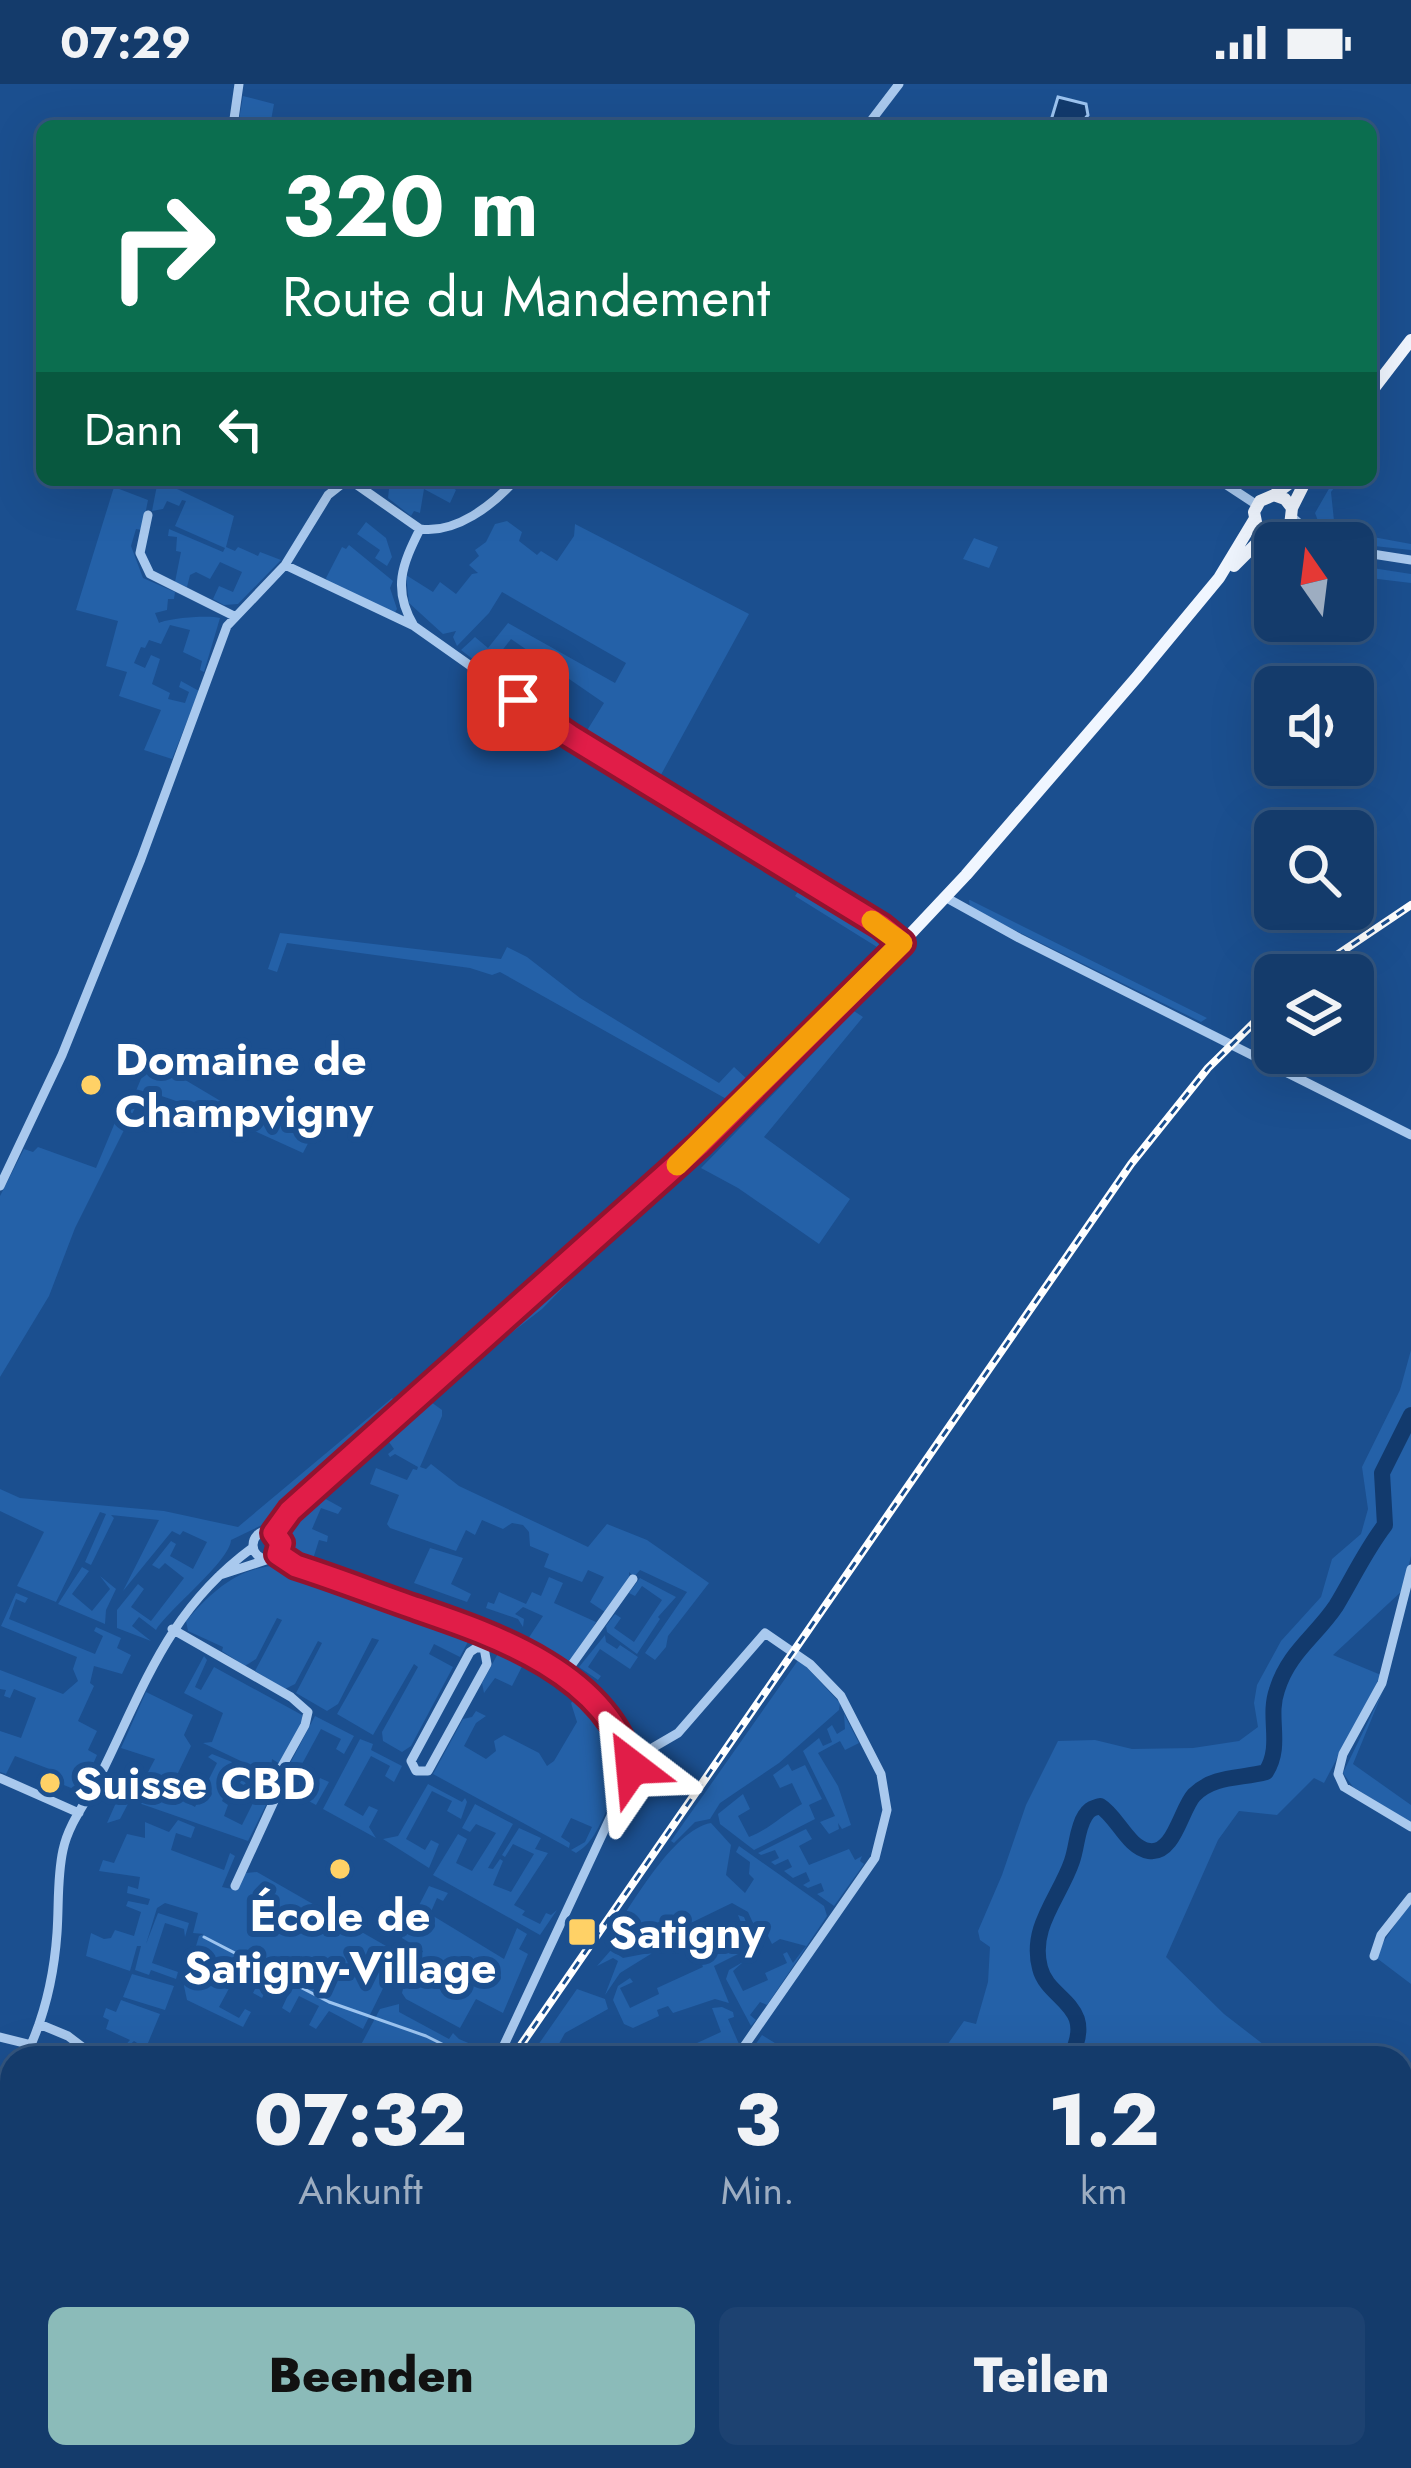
<!DOCTYPE html>
<html lang="de">
<meta charset="utf-8">
<style>
body{margin:0;font-family:Jost,sans-serif;background:#1d4271;color:#f1f3f6;height:100vh;display:flex;flex-direction:column;font-size:45px;white-space:nowrap}
*{box-sizing:border-box;margin:0}
p{font-size:39px;color:#9dadc1}
.icon{flex:none;width:66px;height:66px;fill:none;stroke:currentColor;stroke-width:2;stroke-linecap:round;stroke-linejoin:round}
.map{position:relative;flex:1;overflow:hidden}
.details{position:absolute;left:0px;top:1962px;width:1413px;height:423px;display:flex;flex-direction:column;background:#143b6b;border-radius:36px 36px 0 0;box-shadow:0 12px 48px #0002,0 0 0 3px #33557e}
.details>*{flex:none}
.guide{position:absolute;left:36px;top:36px;width:1341px;height:366px;border-radius:18px;box-shadow:0 12px 48px #0002,0 0 0 3px #33557e;background:#0b6e4f;color:#fff;overflow:hidden}
.needle{width:78px;rotate:346deg}
.fabs{position:absolute;left:1254px;top:438px;display:grid;gap:24px}
.fabs a{display:grid;place-items:center;width:120px;height:120px;border-radius:18px;background:#143b6b;box-shadow:0 12px 48px #0002,0 0 0 3px #33557e;font-size:60px}
.pin{position:absolute;display:grid;place-items:center;width:102px;height:102px;color:#fff;margin:-51px;border-radius:24px;box-shadow:0 6px 18px #0006}
.me{position:absolute;width:132px;margin:-66px;rotate:331deg;stroke-linejoin:round;filter:drop-shadow(0 0 9px #0008)}
.turn{display:flex;align-items:center;gap:42px;height:252px;padding:0 48px;font-size:54px}
.turn .icon{width:156px;height:156px;stroke-width:2.5}
.turn b{display:block;font-size:84px;line-height:102px}
.then{display:flex;align-items:center;height:114px;padding:0 48px;background:#0003;gap:24px;font-size:45px}
.eta{display:flex;justify-content:space-evenly;align-items:center;height:204px;text-align:center}
.eta b{font-size:72px;font-weight:800;line-height:84px}
.cta{display:flex;gap:24px;margin-top:auto;padding:24px 48px}
.cta a{flex:1;height:138px;border-radius:18px;background:#8bbbb9;color:#111;font-size:48px;font-weight:800;line-height:138px;text-align:center}
.cta a+a{background:#1d4271;color:#f1f3f6}
.status{display:flex;justify-content:space-between;align-items:center;height:84px;padding:0 60px;background:#143b6b;direction:ltr}
.status svg{height:33px;fill:currentColor}
.map>svg:first-child{display:block}
.green{fill:#2461a8}
.water{fill:#123a6d;stroke:#9cc4f0;stroke-width:3}
.lines{fill:none;stroke-linecap:round;stroke-linejoin:round}
.stream{stroke:#9cc4f0;stroke-width:3}
.river{stroke:#123a6d;stroke-width:16}
.minor{stroke:#a9c9ee;stroke-width:9}
.major{stroke:#f0f6ff;stroke-width:12}
.rail-casing{stroke:#fff;stroke-width:8}
.rail{stroke:#1b4f8f;stroke-width:3;stroke-dasharray:9;stroke-linecap:butt}
.route-casing{stroke:#92132f;stroke-width:30}
.route{stroke:#e11d48;stroke-width:21}
.slow{stroke:#f59e0b;stroke-width:21}
.poi-dot{fill:#ffd166;stroke:#1b4f8f;stroke-width:4.5}
.labels{text-anchor:middle;stroke-width:12;stroke-linejoin:round;paint-order:stroke}
.poi-label{font-size:45px;font-weight:bold;fill:#fff;stroke:#1b4f8f;text-anchor:start}
</style>
<div class="status"><b>07:29</b><svg viewBox="0 0 49 12"><path d="M0 12V9h3v3zM5 12V6h3v6zM10 12V3h3v9zM15 12V0h3v12zM26 1h20v11H26zM47 4h2v5h-2z"/></svg></div>
<div class="map">
<svg width="1411" height="2384" viewBox="0 0 1411 2384">
<rect width="100%" height="100%" fill="#1b4f8f"/>
<!-- green -->
<path class="green" d="M243,12L274,20L270,42H238Z
M158,396L234,432L226,463L235,467L238,463L258,472L260,468L281,476L238,520L224,521L213,515L219,502L233,508L242,488L220,478L210,495L196,488L190,491L187,503L175,498L181,468L176,467L177,453L168,452L169,445L223,468L225,464L175,442L186,417L182,416L179,422L167,417L163,425L152,427Z
M390,396H453L450,402L456,406L450,419L424,405L420,429L414,427L411,432L388,414Z
M1334,396H1340L1331,408L1335,446L1411,460V466L1374,462L1322,447L1315,429Z
M114,403L148,416L142,446L136,445L131,462L143,494L175,508L174,515H168L167,526L155,529L159,539C169,534 209,531 220,534L204,588L200,586L202,577L183,568L190,546L170,541L161,560L149,556L145,564L141,563L134,579L145,584L151,571L160,575L152,600L170,609L168,615L185,619L189,608L179,603L181,597L199,607L172,675L144,666L161,626L119,612L127,588L106,582L118,537L76,526Z
M507,437L522,448L519,457L537,471L541,467L557,477L574,452L575,440L749,530L657,698L583,653L604,619L511,555L487,586L461,566L475,553L488,564L508,539L615,599L626,579L502,508L489,529L457,562L453,553L456,547L443,550L409,519L406,491L433,508L440,498L456,510L472,490L478,489L469,481L479,472L475,466L486,458L495,440Z
M366,438L386,454L392,473L387,482L375,474L380,466L357,450Z
M974,454L998,463L989,484L963,475Z
M349,461L393,497L390,504L397,525L394,530L329,499L326,494L342,463L346,465Z
M1353,481L1411,490V499L1353,492Z
M802,802L871,843L878,849L879,861L877,863L795,812Z
M969,816H970L1207,934L1201,938L970,824Z
M280,849L501,875L507,863L527,873L580,914L719,999L734,983L748,996L730,1017L500,888L492,891L470,884L287,859L277,888L268,885Z
M854,927L863,933L764,1053L850,1115L819,1160L738,1104L701,1084Z
M160,981L234,1025L316,1044L303,1069L226,1034L144,1006L75,1144L49,1212L0,1293V1112L24,1065L33,1068L38,1063L96,1084L126,1012L133,1014L143,990Z
M659,1106L542,1225L442,1303L441,1300Z
M1411,1266V1472L1403,1506L1333,1571L1381,1591L1324,1699L1314,1694L1277,1731L1239,1727L1218,1756L1166,1873L1224,1930L1281,1974H938L964,1937L976,1940L988,1898L990,1863L980,1856L978,1847L1002,1791L1026,1721L1058,1657L1095,1656L1132,1665L1193,1664L1239,1657L1258,1643L1254,1619L1257,1601L1281,1557L1321,1513L1332,1475L1361,1450L1368,1425L1362,1383L1400,1306Z
M392,1314L398,1320L262,1441L231,1456C230,1477 169,1525 156,1546L139,1533L132,1542L151,1557L117,1544V1526L138,1500L144,1505L131,1523L151,1537L184,1494L165,1479L159,1485L152,1481L171,1457L176,1460L170,1472L193,1485L207,1458L183,1447L180,1451L172,1447L123,1507L159,1436L111,1431L114,1434L91,1481L85,1478L106,1430L100,1428L56,1518L17,1502L44,1448L0,1427V1405L20,1414L164,1427L238,1443Z
M431,1318L442,1326V1332L420,1383L426,1385L431,1380L459,1402L588,1463L607,1440L647,1456L709,1499L668,1552L666,1563L655,1576L645,1569L687,1508L640,1486L634,1493L629,1488L630,1497L605,1528L590,1518L604,1493L588,1486L582,1498L544,1483L549,1470L530,1462L529,1448L523,1441L512,1439L503,1445L482,1436L475,1451L466,1446L456,1467L390,1444L387,1440L399,1411L370,1400L376,1384L407,1396L413,1385L417,1386L418,1383L395,1370L390,1373L388,1370L394,1365L389,1358Z
M322,1413L342,1424L338,1430L321,1424L312,1445L328,1452L327,1458L319,1456L313,1475L295,1466C281,1441 305,1427 322,1413Z
M430,1464L463,1474L451,1500L471,1510L467,1518L414,1499Z
M272,1482L471,1552L460,1573L434,1560L429,1570L453,1583L411,1662L402,1668L383,1657L382,1648L418,1583L414,1580L373,1651L337,1630L379,1556L372,1554L338,1620L327,1627L296,1609L322,1559L318,1557L295,1600L285,1605L255,1587L282,1536L277,1534L256,1575L245,1582L222,1567L223,1563L188,1547L186,1537C210,1510 234,1486 272,1482Z
M82,1483L89,1487L72,1510L92,1527L110,1505L100,1492L116,1505L106,1526L105,1540L58,1520Z
M549,1493L563,1499L554,1519L596,1538L582,1563L565,1581L528,1555L543,1532L523,1523L515,1530L524,1535L523,1543L518,1535L486,1524L488,1518L494,1520L499,1508L526,1520L532,1508L541,1512Z
M640,1494L676,1513L658,1533L660,1535L637,1570L607,1548L606,1542L615,1530L621,1534L614,1544L634,1558L662,1516L642,1502L635,1512L629,1509Z
M16,1509L28,1514L25,1519L16,1515L9,1535L95,1570L103,1552L94,1547L96,1543L121,1554L117,1564L131,1571L122,1590L94,1582L90,1599L94,1602L78,1637L97,1647L88,1666L97,1671L81,1708L49,1695L52,1686L15,1672L6,1690L0,1688V1647L21,1654L36,1614L14,1605L10,1614L4,1612L6,1606L0,1605V1586L63,1610L78,1597L73,1585L77,1573L1,1542Z
M605,1551L606,1558L617,1565L620,1561L638,1573L630,1585L600,1565L588,1583L601,1592L598,1596L579,1583Z
M502,1562L527,1573L512,1602L495,1594L484,1609L482,1599Z
M204,1572L207,1576L195,1603L201,1606L214,1583L302,1631V1639L280,1680L272,1675L271,1685L275,1688L272,1692L203,1659L212,1658L223,1629L184,1609Z
M799,1575L840,1619L839,1626L779,1679L720,1719L710,1735L695,1738L674,1759L671,1757Z
M1383,1607L1353,1680L1411,1721V1739L1353,1703L1343,1689Z
M146,1608L193,1631L184,1651L191,1662L177,1691L171,1695L181,1703L177,1713L195,1723L217,1679L208,1673L212,1670L232,1678L229,1684L236,1688L222,1717L228,1721L224,1732L242,1741L258,1709L240,1699L243,1693L272,1709L248,1757L130,1716L120,1735L107,1739L119,1712L125,1715L138,1687L147,1690L155,1675L121,1664Z
M577,1612C615,1655 628,1677 604,1732C596,1748 592,1759 576,1769L571,1766L585,1758L592,1743L571,1734L561,1753L570,1759L569,1764L433,1690L463,1635L472,1633L476,1627L486,1632L476,1639L464,1662L486,1675L496,1667L494,1657L504,1651L539,1669L547,1682L554,1677L577,1638L571,1619Z
M844,1630L859,1659L845,1666L840,1657L818,1669L838,1702L851,1741L842,1745L838,1739L839,1745L829,1750L820,1738L835,1732L803,1667L819,1654L823,1662L832,1658L827,1645L832,1641L837,1650L845,1645Z
M315,1632L354,1652L344,1670L336,1665L341,1655L321,1645L295,1693L314,1705L320,1694L329,1698L316,1721L283,1703L285,1689Z
M360,1655L373,1660L371,1666L402,1682L394,1698L385,1692L390,1682L371,1672L344,1721L363,1732L369,1722L378,1726L369,1743L376,1754L323,1725Z
M788,1680L792,1687L805,1681L822,1715L809,1721L815,1735L754,1766L720,1740L718,1730L743,1710L750,1725L738,1732L749,1753C771,1744 781,1732 802,1720L792,1699L780,1704L773,1691Z
M428,1700L462,1718L465,1714L467,1718L461,1735L447,1727L452,1717L432,1707L406,1755L425,1766L431,1756L439,1760L429,1784L383,1755L398,1752Z
M475,1720L513,1740L488,1784L493,1785L500,1775L503,1777L493,1801L511,1808L534,1770L513,1760L505,1773L502,1771L519,1744L541,1754L535,1765L548,1769L514,1821L525,1827L522,1831L540,1840L546,1829L551,1831L557,1826L540,1851L433,1791L458,1750L467,1755L456,1779L472,1787L496,1749L476,1740L470,1748L462,1744Z
M178,1736L195,1743L191,1754L176,1749L171,1766L224,1786L230,1769L235,1772L222,1803L237,1806L246,1789L257,1788L400,1870L363,1945L329,1927L316,1945L309,1941L319,1922L299,1912L290,1929L282,1924L289,1909L270,1899L262,1914L253,1909L260,1895L240,1884L219,1923L239,1934L245,1925L251,1928L243,1943L187,1916L184,1902L199,1852L204,1850L193,1849L198,1829L165,1819L157,1824L146,1860L158,1829L189,1839L185,1853L184,1845L165,1839L152,1879L178,1888L176,1895L151,1886L149,1891L135,1886L141,1862H137L130,1887L86,1872L91,1849L104,1855L111,1854L115,1846L134,1852L141,1828L126,1822L128,1817L148,1821L150,1815L127,1809L128,1802L138,1805L140,1793L99,1787L103,1776L114,1779L127,1750L145,1754V1738L169,1748Z
M711,1739L731,1761L726,1791L745,1809L754,1795L749,1790L750,1778L736,1768L739,1762L824,1822L827,1832L767,1921L760,1918L750,1931L756,1936L751,1942L726,1895L729,1886L743,1878L733,1887L743,1907L768,1896L765,1889L787,1879L783,1870L787,1868L793,1879L806,1862L780,1855L772,1860L765,1846L757,1848L748,1828L732,1819L666,1851L670,1860L656,1867L651,1862L623,1869L606,1859C630,1824 672,1746 711,1739Z
M806,1745L812,1755L799,1762L809,1781L849,1765L855,1776L862,1772L860,1777L864,1780L834,1822L817,1810L824,1807L821,1799L808,1804L803,1801L810,1797L806,1788L793,1794L784,1787L792,1783L788,1775L775,1781L771,1778L779,1774L775,1766L761,1771L758,1769Z
M429,1802L448,1809L443,1817L437,1814L430,1830L504,1875L517,1844L527,1850L519,1865L528,1870L503,1929L476,1915L460,1944L406,1915L402,1909L406,1893L417,1897L422,1888L414,1882L423,1867L402,1854Z
M1411,1817V1900L1374,1872Z
M738,1831L744,1833L752,1853L739,1864L740,1869L714,1882L729,1919L715,1915L673,1929L668,1922L657,1926L659,1932L633,1944L624,1940L613,1916L618,1902L630,1894L633,1898L620,1904L630,1924L659,1910L657,1904L703,1883L699,1873L746,1851Z
M611,1866L623,1874L654,1868L620,1889L605,1911L618,1877L613,1874L597,1882Z
M132,1890L174,1902L165,1926L123,1913Z
M577,1905L605,1915L608,1925L565,1949L551,1974H529Z
M121,1916L160,1930L148,1959L142,1962L134,1957L114,1974L130,1956L106,1945L109,1936L103,1933L106,1924L116,1928Z
M399,1920V1928L449,1955L453,1949L459,1955L489,1968L490,1974H354L380,1925Z
M722,1923L733,1928L734,1933L728,1935L739,1960L736,1964L730,1961L721,1974H647L670,1964L673,1970L721,1948L712,1924Z
M762,1951L799,1974H746Z
M1401,2092L1411,2102V2236L1401,2232Z
M179,2373H338L340,2384H223Z
M517,2373H597L576,2384H524Z
M638,2373H865L866,2384H651Z
M900,2373H1167L1152,2384H1089L1079,2375L1072,2384H900Z"/>
<!-- water -->
<path class="water" d="M1058,13L1086,20L1088,31L1079,42H1055L1052,33Z"/>
<g class="lines">
<!-- stream -->
<path class="stream" d="M204,1853L329,1918L426,1952L470,1974"/>
<!-- river -->
<path class="river" d="M1070,1974C1098,1920 1048,1917 1040,1884C1029,1843 1060,1813 1072,1777C1077,1763 1077,1744 1085,1732C1090,1724 1092,1725 1100,1722C1117,1732 1128,1764 1149,1767C1174,1771 1181,1725 1194,1711C1214,1691 1241,1695 1266,1688C1283,1661 1267,1634 1277,1606C1288,1569 1316,1552 1336,1522C1353,1494 1365,1467 1385,1441L1382,1389L1411,1331
M926,2384L928,2373"/>
<!-- minor -->
<path class="minor" d="M233,42L239,0
M867,42L899,0
M350,396L420,445
M1219,396L1257,421
M148,431L140,469L150,490L234,532
M1293,434L1317,455
M420,445C402,481 392,505 414,542L570,652L881,842L902,859
M420,445C456,450 493,421 515,396
M1281,449L1324,459
M1353,467L1411,476
M285,481L414,542
M945,813L1019,854L1411,1051
M0,1102L62,971L141,775L227,542L285,481L328,411L347,396
M253 1461a14 14 0 1 1 28 0a14 14 0 1 1-28 0Z
M278,1470L296,1482L475,1543L537,1572L607,1636L629,1673L630,1691L498,1974
M1411,1485L1382,1599L1343,1670L1338,1690L1344,1703L1411,1743
M220,1491L266,1476
M172,1545L291,1613L308,1628L305,1641L280,1686L274,1717L235,1802
M476,1564H484L487,1580L428,1687H416L411,1677L470,1568Z
M563,1593L633,1495
M630,1677L678,1649L765,1549L810,1580L841,1612L881,1690L887,1726L875,1774L736,1974
M0,1694L79,1729
M1374,1872L1381,1851L1411,1813
M39,1940L68,1952L97,1974
M0,1953L32,1961
M25,1974C44,1935 54,1892 57,1849C59,1821 57,1793 63,1766C69,1738 88,1716 100,1692C145,1601 168,1526 252,1464
M0,2042L12,2010
M0,2175L12,2180
M368,2373L371,2384
M507,2373L515,2384
M381,2384V2373"/>
<!-- major -->
<path class="major" d="M1371,308L1411,256
M1274,411L1294,396
M1292,424L1306,396
M1234,482L1256,460L1290,442L1292,424L1285,415L1274,411L1260,417L1254,428L1257,443L1271,451
M274,1449L290,1427L699,1061L902,859L966,791L1137,593L1219,494L1254,436"/>
<!-- rail casing -->
<g class="rail-casing">
<path id="rail" d="M1307,891L1411,821
M512,1974L1131,1080L1208,984L1275,918
M395,2384V2373"/>
</g>
<!-- rail -->
<use href="#rail" class="rail"/>
</g>
<g class="lines">
<!-- route casing -->
<g class="route-casing">
<path id="route" d="M518,616L570,652L881,842L902,859L699,1061L290,1427L274,1449L281,1459L278,1470L296,1482C337,1495 377,1511 418,1525C497,1552 607,1590 632,1683"/>
</g>
<!-- route -->
<use href="#route" class="route"/>
<!-- slow -->
<path class="slow" d="M677,1081L902,859L872,837"/>
</g>
<!-- markers -->
<g class="poi-dot">
<circle cx="91" cy="1001" r="12"/>
<circle cx="50" cy="1699" r="12"/>
<circle cx="340" cy="1785" r="12"/>
<rect x="567" y="1833" width="30" height="30" rx="6"/>
</g>
<g class="labels">
<!-- poi labels -->
<g class="poi-label">
<text x="115" y="991">Domaine de<tspan x="115" dy="52">Champvigny</tspan></text>
<text x="74" y="1715">Suisse CBD</text>
<text x="340" y="1847" text-anchor="middle">École de<tspan x="340" dy="52">Satigny-Village</tspan></text>
<text x="609" y="1864">Satigny</text>
</g>
</g>
</svg>
<div class="fabs">
<a><svg class="needle" viewBox="-14 -14 28 28"><path d="M0-13l5 13h-10z" fill="#e53935"/><path d="M0 13l5-13h-10z" fill="#9dadc1"/></svg></a>
<a><svg class="icon" aria-label="sound" viewBox="0 0 24 24"><path d="M4 9h4l5-4v14l-5-4H4zM17 9q2 3 0 6"/></svg></a>
<a><svg class="icon" aria-label="search" viewBox="0 0 24 24"><circle cx="10" cy="10" r="6"/><path d="M15 15l6 6"/></svg></a>
<a><svg class="icon" aria-label="layers" viewBox="0 0 24 24"><path d="M12 4l9 5-9 5-9-5zM3 14l9 5 9-5"/></svg></a>
</div>
<div class="pin" style="left:518px;top:616px;background:#d93025"><svg class="icon" aria-label="arrive" viewBox="0 0 24 24"><path d="M6 21V4h12l-3 4 3 4H6"/></svg></div>
<svg class="me" style="left:632px;top:1683px" viewBox="-20 -20 40 40"><path d="M0-17L14 15 0 8-14 15z" fill="#e11d48" stroke="#fff" stroke-width="4"/></svg>
<div class="guide">
<div class="turn"><svg class="icon" aria-label="right" viewBox="0 0 24 24"><path d="M7 20v-9h11M14 6l5 5-5 5"/></svg><div><b>320 m</b>Route du Mandement</div></div>
<div class="then">Dann<svg class="icon" aria-label="left" viewBox="0 0 24 24"><path d="M17 20v-9H6M10 6l-5 5 5 5"/></svg></div>
</div>
<section class="details">
<div class="eta">
<div><b>07:32</b><p>Ankunft</p></div>
<div><b>3</b><p>Min.</p></div>
<div><b>1.2</b><p>km</p></div>
</div>
<div class="cta"><a>Beenden</a><a>Teilen</a></div>
</section>
</div>
